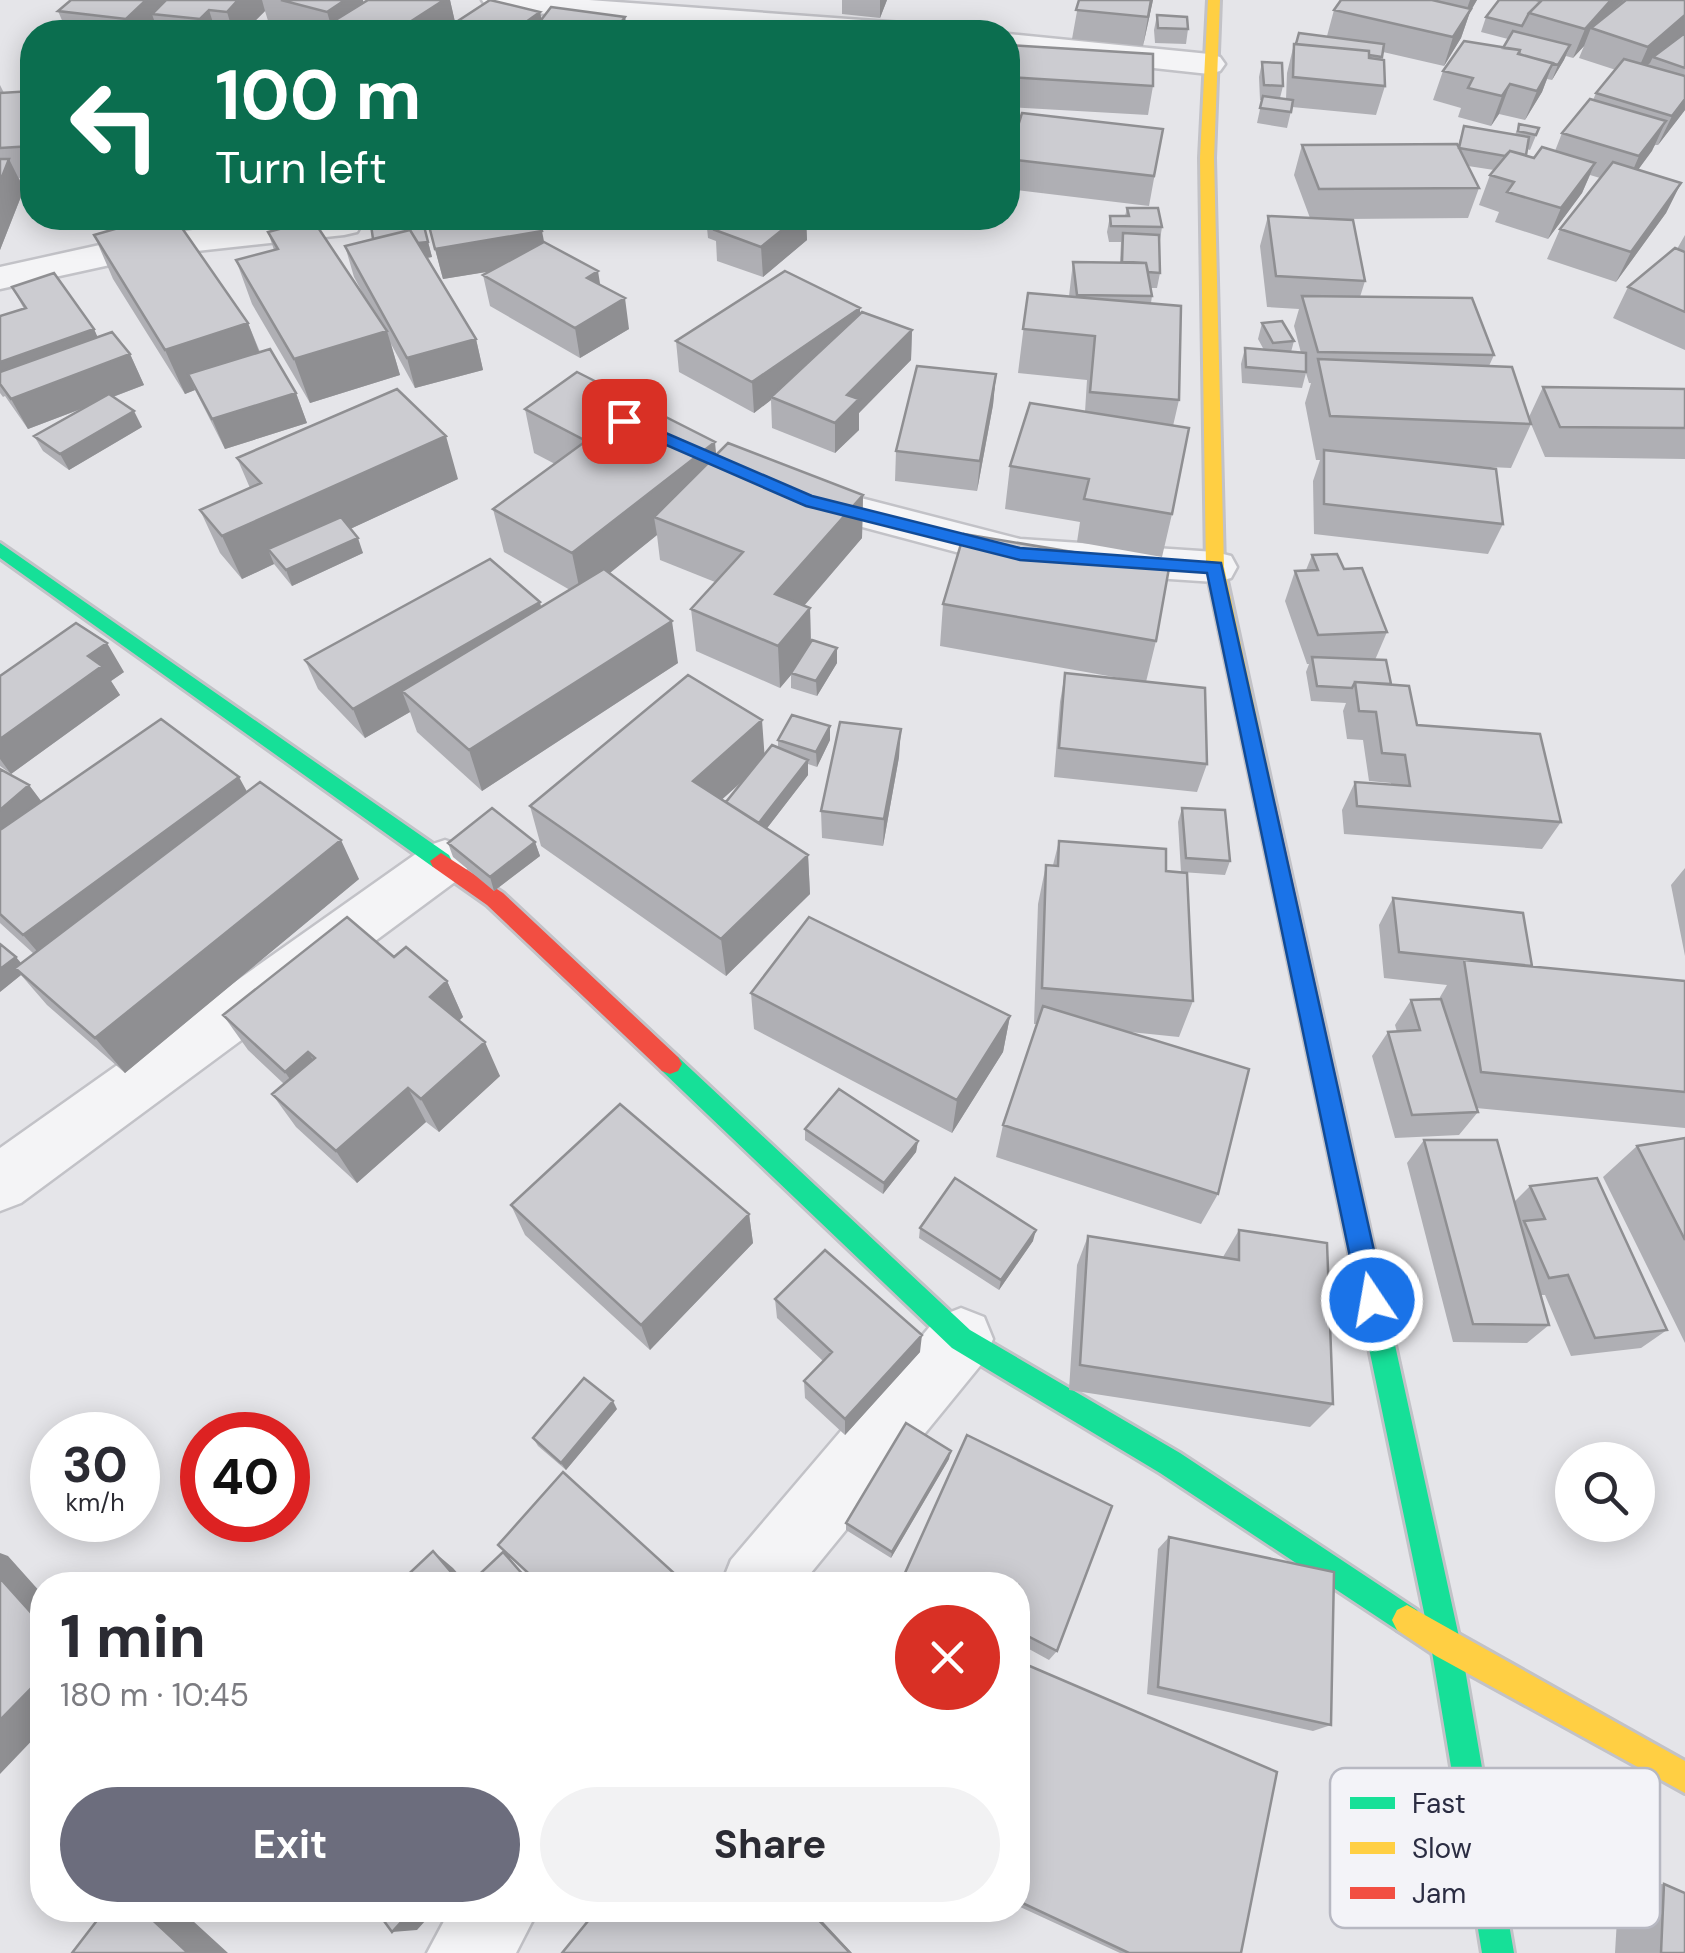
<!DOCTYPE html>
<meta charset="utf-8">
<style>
body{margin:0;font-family:"DM Sans",sans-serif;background:#f2f2f3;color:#2b2b33;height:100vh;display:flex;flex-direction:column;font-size:38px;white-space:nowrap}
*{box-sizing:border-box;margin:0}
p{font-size:32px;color:#7c7c81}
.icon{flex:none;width:55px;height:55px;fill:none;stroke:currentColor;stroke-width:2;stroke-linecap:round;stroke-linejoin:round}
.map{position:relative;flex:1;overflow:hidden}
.side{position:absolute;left:30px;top:1572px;width:1000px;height:350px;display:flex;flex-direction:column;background:#fff;border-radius:40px;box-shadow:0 5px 25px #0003}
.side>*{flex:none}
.guide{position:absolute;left:20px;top:20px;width:1000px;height:210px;border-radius:40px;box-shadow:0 5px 25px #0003;background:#0b6e4f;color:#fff;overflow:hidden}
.controls{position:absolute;left:1555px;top:1442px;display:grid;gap:20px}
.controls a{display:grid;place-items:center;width:100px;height:100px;border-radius:50%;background:#fff;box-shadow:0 5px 25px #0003;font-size:50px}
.speed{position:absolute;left:30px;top:1412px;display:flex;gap:20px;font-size:50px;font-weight:700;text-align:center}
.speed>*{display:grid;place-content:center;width:130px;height:130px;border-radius:50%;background:#fff;box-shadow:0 5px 25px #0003;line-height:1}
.speed small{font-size:25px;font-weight:400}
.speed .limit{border:15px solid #d22;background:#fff;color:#111}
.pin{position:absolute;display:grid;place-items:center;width:85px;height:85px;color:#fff;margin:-42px;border-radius:20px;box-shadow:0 5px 15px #0006}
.me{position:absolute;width:110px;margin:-55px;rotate:348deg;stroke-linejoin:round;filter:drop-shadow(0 0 8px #0008)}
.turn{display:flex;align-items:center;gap:35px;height:210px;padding:0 30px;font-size:45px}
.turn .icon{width:130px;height:130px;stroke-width:2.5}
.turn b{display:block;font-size:70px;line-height:85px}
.round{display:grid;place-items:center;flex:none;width:105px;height:105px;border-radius:52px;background:#f2f2f3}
.summary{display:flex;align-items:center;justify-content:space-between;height:170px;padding:0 30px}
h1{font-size:60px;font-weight:700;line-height:75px}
.primary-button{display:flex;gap:20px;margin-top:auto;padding:20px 30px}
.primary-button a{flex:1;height:115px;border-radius:60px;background:#6c6d7d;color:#fff;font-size:40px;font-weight:700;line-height:115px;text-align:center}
.primary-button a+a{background:#f2f2f3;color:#2b2b33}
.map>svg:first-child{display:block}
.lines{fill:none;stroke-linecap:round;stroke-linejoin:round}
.street-casing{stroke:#c2c2c7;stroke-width:5}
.fast-casing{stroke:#c2c2c7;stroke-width:6}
.slow-casing{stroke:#c2c2c7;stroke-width:6}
.jam-casing{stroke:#c2c2c7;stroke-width:6}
.street{fill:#f4f4f6;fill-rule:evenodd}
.fast{fill:#16e098;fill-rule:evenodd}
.slow{fill:#ffcf43;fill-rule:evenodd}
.jam{fill:#f24e42;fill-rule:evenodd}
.wall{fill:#afafb4;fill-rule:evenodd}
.shaded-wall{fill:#8f8f92}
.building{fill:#ccccd1;stroke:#8f8f92;stroke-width:2.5}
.route{fill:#1a73e8;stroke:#114b97;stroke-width:2.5}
.key{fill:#f3f3f8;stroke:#b7b8c2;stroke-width:2.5}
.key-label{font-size:28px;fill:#2b2d43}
</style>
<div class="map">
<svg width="1685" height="1953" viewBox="0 0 1685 1953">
<rect width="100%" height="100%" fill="#e5e5e9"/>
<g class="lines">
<!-- street casing -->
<g class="street-casing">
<path id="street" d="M482,0H589L903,23L914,25L919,32C779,41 636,23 497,9L486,6Z
M1008,34L1209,54L1220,57L1225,64L1220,71L1209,74L1008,52Z
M178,218L174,232L304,218H358L362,224L357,232L344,235L151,256L0,289V267L136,237L144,218Z
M791,480L1020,539L1215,552L1231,556L1237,567L1231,578L1215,582L1020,569L776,504L770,494L776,484Z
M445,840L463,846L471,861L463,876L21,1203L0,1211V1148L427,846Z
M961,1308L984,1317L993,1339L984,1361L801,1585H721L731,1560L938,1317Z
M450,1910H538L516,1953H427Z"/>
</g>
<!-- fast casing -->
<g class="fast-casing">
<path id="fast" d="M0,543L449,855L452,861L449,867H433L0,558Z
M670,1054L678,1057L970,1330L1180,1453L1417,1610L1422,1620L1417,1630L1407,1635L1397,1630L1160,1473L952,1348L662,1071L658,1064L662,1057Z
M1331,1097L1339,1100L1343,1108L1461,1646L1514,1953H1482L1431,1646L1319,1108L1323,1100Z"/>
</g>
<!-- slow casing -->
<g class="slow-casing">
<path id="slow" d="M1208,0H1220L1214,158L1224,567L1276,806L1266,814L1256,806L1206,567L1200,158Z
M1407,1605L1685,1761V1793L1436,1656L1397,1630L1392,1620L1397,1610Z"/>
</g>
<!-- jam casing -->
<g class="jam-casing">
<path id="jam" d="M1266,798L1276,806L1343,1108L1339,1116L1331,1119L1323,1116L1319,1108L1256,806Z
M441,853L503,893L678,1057L682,1064L678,1071L670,1074L662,1071L487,905L433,867L430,861Z"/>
</g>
<!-- street -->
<use href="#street" class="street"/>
<!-- fast -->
<use href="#fast" class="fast"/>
<!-- slow -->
<use href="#slow" class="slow"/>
<!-- jam -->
<use href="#jam" class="jam"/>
</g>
<!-- wall -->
<path class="wall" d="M71,0H363V3L450,0L455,23L540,12L542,19L625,17L627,32H303L269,24L265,11L244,32H67L58,11Z
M842,0H887L880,18L842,14Z
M1079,0H1153L1143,46L1072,39Z
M1341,0H1477L1470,12L1461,38L1444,66L1383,52L1381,60L1385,86L1376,115L1292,107L1287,128L1257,123L1262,100H1260L1259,77L1262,62L1283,86L1280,98L1286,99L1287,73L1294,44L1327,36L1334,10Z
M1499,0H1685V110L1658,145H1655L1638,170L1681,183L1666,213L1616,282L1547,259L1560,229L1600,178L1590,175L1582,193L1548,239L1495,222L1499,212L1479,205L1490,175L1494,170L1468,166L1479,188L1468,218L1345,219L1365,281L1360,297L1494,355L1489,366L1529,417L1543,387L1685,389V459L1545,457L1531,424L1511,468L1469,466L1503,524L1488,554L1314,534L1313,481L1320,460H1316L1305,403L1311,383H1309L1306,373L1302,388L1242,383L1241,364L1245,348L1264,350L1258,339L1262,323L1294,341L1291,352L1301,353L1294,326L1299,309L1267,307L1260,246L1268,216L1310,218L1294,175L1302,145H1458L1464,126L1515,135L1519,124L1539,128L1530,150L1527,149L1526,155L1534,158L1555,151L1562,133L1593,100L1596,93L1616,70L1579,58L1584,46L1573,58L1566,56L1552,80L1547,79L1542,92L1525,120L1499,114L1491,126L1458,117L1461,108L1433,100L1443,71L1503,48L1508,39L1481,32L1486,17Z
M1157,15L1188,29L1186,44L1155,43L1154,30Z
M1008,45L1153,86L1148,115L1008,107V110Z
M0,85L4,93L32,91V177L19,178L24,189L0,250Z
M1163,129L1149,206L1008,189V159Z
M1127,208L1162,227L1160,240V273L1157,288H1151L1152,296L1151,303L1179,400L1173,426L1172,514L1162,557L1077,542L1080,522L1005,509L1010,466L1085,412L1087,380L1018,373L1028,293L1069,296L1073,262H1120L1121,242H1109L1107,232L1110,216H1125Z
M44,218H128L123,226L248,323L260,352L296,393L307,423L225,449L195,390L185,394L113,279L94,235L121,227L48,226Z
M347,218H381L348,220Z
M422,218L432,257L427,258L476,339L483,370L415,388L391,344L400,375L310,403L252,304L236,260L274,250L268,232L368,303L354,277L345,246L373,239L393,222Z
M427,218L544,242L601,285L629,329L580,358L490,306L483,275L491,271L443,279Z
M706,218H806L807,240L763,277L717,261L716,241L708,238Z
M1685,235V350L1613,318L1628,287L1677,249Z
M12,287L94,329L97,337L130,354L144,385L113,397L142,427L69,470L43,451L34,436L86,407L28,429L5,396L3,397L0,393V316L24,309Z
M860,308V313L912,330L911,360L859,413V430L835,453L772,428L771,400L754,413L679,372L676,341Z
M996,374L993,405L977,491L895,481L896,451Z
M525,409L716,455L863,495L862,538L804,606L810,608L811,642L837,648V663L817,696L791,688V675L780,688L696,651L691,609L715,582L660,560L657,535L610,573L678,663L482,791L417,732L410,712L365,738L318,689L305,660L541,607L570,590L504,552L493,509L555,464L534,453Z
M237,458L458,479L350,529L363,553L292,586L274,564L242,579L220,553L200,510L250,488Z
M1312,555L1344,569L1387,632L1375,660L1417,725L1561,822L1542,849L1344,834L1342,810L1355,782L1391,785V783L1369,781L1363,740L1347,739L1343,711L1346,703L1311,701L1306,672L1309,664H1307L1285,601L1295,571L1306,570Z
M943,604L1156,641L1146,682L1207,764L1197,792L1054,777L1060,702L1065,673L1125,679L940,646Z
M124,672L111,681L120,695L11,774L0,766V676Z
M830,726V740L817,767L808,764V775L767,828L808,855L810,894L726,976L541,846L530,806L764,754L778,747V740ZM743,780L726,802L722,799Z
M899,757L883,846L822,838L821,811Z
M0,769L29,785L41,801L247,791L359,879L125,1073L47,1005L21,975L0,992L21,963L34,954L0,923Z
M1182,808L1230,861L1225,875L1181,872L1178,822Z
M1059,841L1166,871L1193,1001L1179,1037L1130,1032L1218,1194L1201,1224L996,1157L1003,1125L1037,1024H1034L1038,904L1046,865H1053Z
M535,842L540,856L494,891L453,857L448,843Z
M1685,868V956L1671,885Z
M1393,898L1532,966L1685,981V1128L1476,1108L1478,1112L1459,1135L1395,1138L1372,1056L1388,1032H1397L1395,1025L1411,1000L1440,999V997L1447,985L1384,978L1379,925Z
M394,957L447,981L463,1017L459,1021L500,1076L439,1132L426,1122L357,1183L296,1127L272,1094L284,1084L248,1050L223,1015Z
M751,993L1010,1016L1003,1052L952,1133L754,1029Z
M805,1129L918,1141L916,1152L883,1194L805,1140Z
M1685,1138V1343L1603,1177L1637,1146Z
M1424,1140L1514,1202L1530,1186L1667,1330L1641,1348L1571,1356L1545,1295H1541L1549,1325L1527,1343L1453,1342L1407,1163Z
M511,1205L749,1214L753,1243L650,1350L525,1235Z
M920,1228L1033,1241L999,1290L919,1238Z
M1239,1230L1333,1404L1310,1427L1069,1390L1077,1265L1088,1236L1223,1257Z
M775,1299L920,1352L845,1435L805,1398L804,1381L823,1361L777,1318Z
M617,1409L566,1470L538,1446L533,1438Z
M967,1435L1112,1506L1057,1651L1049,1660L1018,1643V1585L903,1584L905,1573Z
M949,1459L891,1558L846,1530V1523Z
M1169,1537L1331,1725L1313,1731L1147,1694L1158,1549Z
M1018,1661L1241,1953H1120L1018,1906Z
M1664,1884L1685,1953H1615L1619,1885Z"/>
<!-- shaded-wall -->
<path class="shaded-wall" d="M146,0H187L152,14L157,29L154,32H132L126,19Z
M238,0H262L265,11L244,32H233L227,12Z
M345,0H363L367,19L333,32L327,12Z
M444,0H450L456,26L445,32H400L399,29Z
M880,0H887L880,18Z
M1151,0H1153L1143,46L1148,17Z
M1470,0H1477L1470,12L1461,38L1444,66L1453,37L1462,23Z
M1611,0H1624L1591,28L1584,46L1573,58L1585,29Z
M209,10L216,32H204L200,19Z
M540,12L544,32H512Z
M1685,15V33L1653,57L1650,63L1635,76L1648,47Z
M625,17L627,32H614Z
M1570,45L1564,60L1552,80L1558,65Z
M1553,63L1542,92L1525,120L1537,91Z
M1510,84L1499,114L1491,126L1502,96Z
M1685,99V110L1658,145L1672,116Z
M1666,121L1652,151L1626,186L1639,156Z
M9,159L24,189L0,250V182Z
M1595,163L1582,193L1548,239L1561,208Z
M1681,183L1666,213L1616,282L1631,252Z
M119,218H128L123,227Z
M797,218H806L807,240L763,277L761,247Z
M542,231L548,262L443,279L435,249Z
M428,242L432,257L380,265L376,250Z
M598,271L603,302L587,278Z
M625,298L629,329L580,358L575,328Z
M860,308V338L771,397V400L754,413L752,382Z
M248,323L265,367L188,374L195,390L185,394L165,350Z
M94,329L108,360L0,384V362Z
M912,330L911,360L859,413V430L835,453V423L847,395Z
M387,331L400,375L310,403L294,359Z
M476,339L483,370L415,388L407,358Z
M130,354L144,385L28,429L11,399Z
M996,374L993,405L977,491L980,461Z
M296,393L307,423L225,449L212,419Z
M134,411L142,427L69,470L60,454Z
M446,436L458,479L279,562L268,549L274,564L242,579L222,536Z
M715,442L719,485L654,517L657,535L581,596L572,553Z
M863,495L862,538L778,636L775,594Z
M358,538L363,553L292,586L286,570Z
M540,602L547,632L402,691L410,712L365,738L353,709Z
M810,608L811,651L791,673V675L780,688L778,646Z
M672,621L678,663L482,791L469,750Z
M107,643L124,672L111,681L120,695L11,774L0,759V739L88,656Z
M837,648V663L817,696L816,681Z
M762,720L765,761L698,821L693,781Z
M830,726V740L817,767L816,752Z
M901,729L899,757L883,846L884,819Z
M808,760V775L754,845L753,830Z
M239,777L261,817L55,972L23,935Z
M29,785L50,813L0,856V810Z
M341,840L359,879L125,1073L95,1038Z
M535,842L540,856L494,891L490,877Z
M808,855L810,894L726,976L721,939Z
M16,957L27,970L15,968L21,975L0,992V969Z
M447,981L463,1017L446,1032L430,997Z
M1010,1016L1003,1052L952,1133L957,1100Z
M485,1042L500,1076L439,1132L421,1099Z
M308,1052L330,1086L308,1105L285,1072Z
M408,1088L426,1122L357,1183L336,1151Z
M918,1141L916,1152L883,1194L884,1183Z
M749,1214L753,1243L650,1350L641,1325Z
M1036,1230L1033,1241L999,1290L1001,1280Z
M922,1335L920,1352L845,1435V1419Z
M613,1401L617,1409L566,1470L561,1463Z
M951,1451L949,1459L891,1558L892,1552Z
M433,1551L453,1568L468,1585H462Z
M0,1553L8,1556L42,1594V1625L0,1578Z
M42,1677V1730L0,1774V1720Z
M142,1910H181L228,1953H188Z
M412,1910H435L417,1930L392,1932Z
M809,1910H812L852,1953H850Z"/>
<!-- building -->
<path class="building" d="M71,0H146L126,19L58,11Z
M166,0H238L227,12L209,10L200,19L152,14Z
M281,0H345L327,12Z
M368,0H444L399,29L410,32H316Z
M490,0L540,12L512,32H441Z
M1079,0H1151L1148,17L1076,10Z
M1341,0H1432L1471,9L1453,37L1334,10Z
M1499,0H1536L1541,1L1529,13L1522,26L1486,17Z
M1542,0H1611L1585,29L1529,13Z
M1626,0H1685V15L1648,47L1591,28Z
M551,7L625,17L614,32H532Z
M1157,15L1187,17L1188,29L1158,28Z
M689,23L750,30L748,32H683Z
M149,25L192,32H139Z
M1513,31L1570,45L1558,65L1519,54L1520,50L1503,48Z
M1299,33L1384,44L1382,57L1369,55V51L1296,44Z
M1685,33V68L1653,57Z
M1464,41L1520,50L1518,54L1553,63L1537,91L1510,84L1502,96L1468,88L1473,78L1443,71Z
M1294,44L1369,51V58L1384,60L1385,86L1293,77Z
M1008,45L1153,54V86L1008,77Z
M1624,59L1685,76V99L1672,116L1596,93Z
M1262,62L1282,63L1283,86L1264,85Z
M32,91V146L0,148V93Z
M1263,96L1293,100L1291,112L1260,108Z
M1590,99L1666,121L1639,156L1562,133Z
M1022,113L1163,129L1154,176L1008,159Z
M1519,124L1539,128L1536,135L1518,131Z
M1464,126L1529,137L1526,155L1510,151L1505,156L1459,148Z
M1457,144L1479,188L1319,189L1302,145Z
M1542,147L1595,163L1561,208L1507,192L1514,182L1490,175L1510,151L1534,158Z
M0,159H9L0,182Z
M1613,162L1681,183L1631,252L1560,229Z
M1127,208H1158L1162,227L1111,226L1110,216H1129Z
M1268,216L1353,220L1365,281L1276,276Z
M153,218H175L248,323L165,350L94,235Z
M392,218H422L428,242L418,243L410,230L373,239L371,225L393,222Z
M427,218H538L542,231L435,249Z
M730,218H797L761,247L715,230Z
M313,220L387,331L294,359L236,260L278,249L268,232Z
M410,230L476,339L407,358L345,246Z
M1123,233L1159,235L1160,273L1148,272L1146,263L1122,262Z
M544,242L598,271L587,278L625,298L575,328L483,275Z
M1675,248L1685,252V312L1628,287Z
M1073,262L1146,263L1152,296L1077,295Z
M785,271L860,308L752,382L676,341Z
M54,273L94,329L0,362V316L26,308L12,287Z
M1028,293L1181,306L1179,400L1090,392L1095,336L1023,329Z
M1302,296L1472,298L1494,355L1318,352Z
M862,312L912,330L847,395L859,399L835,423L771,397Z
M1282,321L1294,341L1273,343L1262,323Z
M112,332L130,354L11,399L0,384V372Z
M1245,348L1306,353V372L1246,367Z
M270,349L296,393L212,419L188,374Z
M1318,359L1512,367L1531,424L1330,416Z
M917,366L996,374L980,461L896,451Z
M577,372L715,442L572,553L493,509L586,441L525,409Z
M1543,387L1685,389V428L1560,427Z
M397,389L446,436L222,536L200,510L261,483L237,458Z
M109,394L134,411L60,454L34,436Z
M1030,403L1189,428L1172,514L1084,499L1089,479L1010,466Z
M728,443L863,495L775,594L810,608L778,646L691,609L743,552L654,517Z
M1324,450L1496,469L1503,524L1324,504Z
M341,517L358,538L286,570L268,549Z
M964,534L1169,568L1156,641L943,604Z
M1337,554L1344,569L1362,568L1387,632L1318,635L1295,571L1318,570L1312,555Z
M490,559L540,602L353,709L305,660Z
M604,569L672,621L469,750L402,691Z
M76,623L107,643L88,656L102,666L0,739V676Z
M812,640L837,648L816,681L791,673Z
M1312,657L1386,660L1391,684L1355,682L1352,688L1317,686Z
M1065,673L1205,688L1207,764L1059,748Z
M688,675L762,720L693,781L808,855L721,939L530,806Z
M1355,682L1409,686L1417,725L1540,734L1561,822L1357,806L1355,782L1410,786L1405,755L1382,753L1376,712L1359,711Z
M792,715L830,726L816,752L778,740Z
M161,719L239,777L23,935L0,914V830Z
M840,722L901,729L884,819L821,811Z
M772,745L808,760L759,823L726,802Z
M0,769L29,785L0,810Z
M260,782L341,840L95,1038L15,968Z
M492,808L535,842L490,877L448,843Z
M1182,808L1225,810L1230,861L1186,858Z
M1059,841L1166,849V871L1187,873L1193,1001L1042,988L1046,865L1058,866Z
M1393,898L1523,913L1532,966L1399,952Z
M347,917L394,957L406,947L447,981L430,997L485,1042L421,1099L408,1088L336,1151L272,1094L315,1058L308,1052L285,1072L223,1015Z
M809,917L1010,1016L957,1100L751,993Z
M0,944L16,957L0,969Z
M1464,960L1685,981V1092L1481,1072Z
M1441,999L1478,1112L1412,1115L1388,1032L1420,1030L1411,1000Z
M1043,1006L1249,1069L1218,1194L1003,1125Z
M839,1089L918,1141L884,1183L805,1129Z
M620,1104L749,1214L641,1325L511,1205Z
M1685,1138V1240L1637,1146Z
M1424,1140H1497L1549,1325L1473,1324Z
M955,1178L1036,1230L1001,1280L920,1228Z
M1597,1178L1667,1330L1595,1338L1568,1275L1549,1278L1524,1221L1545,1219L1530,1186Z
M1239,1230L1327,1243L1333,1404L1080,1365L1088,1236L1239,1260Z
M825,1250L922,1335L845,1419L804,1381L832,1352L775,1299Z
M584,1378L613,1401L561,1463L533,1438Z
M906,1423L951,1451L892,1552L846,1523Z
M967,1435L1112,1506L1057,1651L1018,1631V1585H929L905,1573Z
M563,1472L687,1585H541L498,1545Z
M1169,1537L1334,1572L1331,1725L1158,1687Z
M433,1551L462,1585H397Z
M503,1552L532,1585H468Z
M0,1578L42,1625V1677L0,1720Z
M1018,1661L1277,1772L1241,1953H1129L1018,1901Z
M1664,1884L1685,1893V1953H1661Z
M105,1910H142L188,1953H72Z
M376,1910H412L392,1932Z
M597,1910H809L850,1953H562Z"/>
<!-- route -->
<path class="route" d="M624,415L812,496L1020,548L1221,563L1385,1300L1381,1308L1372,1312L1363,1308L1359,1300L1207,573L1020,560L806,506L618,424L615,421Z"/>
<!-- legend -->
<rect x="1330" y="1768" width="330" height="160" rx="15" class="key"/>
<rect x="1350" y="1797" width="45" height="12" fill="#16e098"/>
<rect x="1350" y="1842" width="45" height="12" fill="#ffcf43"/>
<rect x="1350" y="1887" width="45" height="12" fill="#f24e42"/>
<g class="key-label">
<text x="1412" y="1813">Fast</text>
<text x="1412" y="1858">Slow</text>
<text x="1412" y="1903">Jam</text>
</g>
</svg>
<div class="controls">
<a><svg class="icon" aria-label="search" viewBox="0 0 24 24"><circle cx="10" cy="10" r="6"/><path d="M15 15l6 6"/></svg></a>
</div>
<div class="speed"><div>30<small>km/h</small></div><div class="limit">40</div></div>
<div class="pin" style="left:624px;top:421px;background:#d93025"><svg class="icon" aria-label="arrive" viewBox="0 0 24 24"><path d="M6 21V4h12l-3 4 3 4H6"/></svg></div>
<svg class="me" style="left:1372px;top:1300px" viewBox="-20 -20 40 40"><circle r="17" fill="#1a73e8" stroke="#fff" stroke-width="3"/><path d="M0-11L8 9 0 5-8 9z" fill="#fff"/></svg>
<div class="guide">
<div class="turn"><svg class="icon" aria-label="left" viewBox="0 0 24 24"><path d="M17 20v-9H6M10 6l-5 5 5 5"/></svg><div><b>100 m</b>Turn left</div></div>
</div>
<section class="side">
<div class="summary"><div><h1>1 min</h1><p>180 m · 10:45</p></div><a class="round" style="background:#d93025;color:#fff"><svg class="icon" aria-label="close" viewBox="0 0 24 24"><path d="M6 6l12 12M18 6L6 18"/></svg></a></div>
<div class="primary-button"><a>Exit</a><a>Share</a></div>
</section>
</div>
